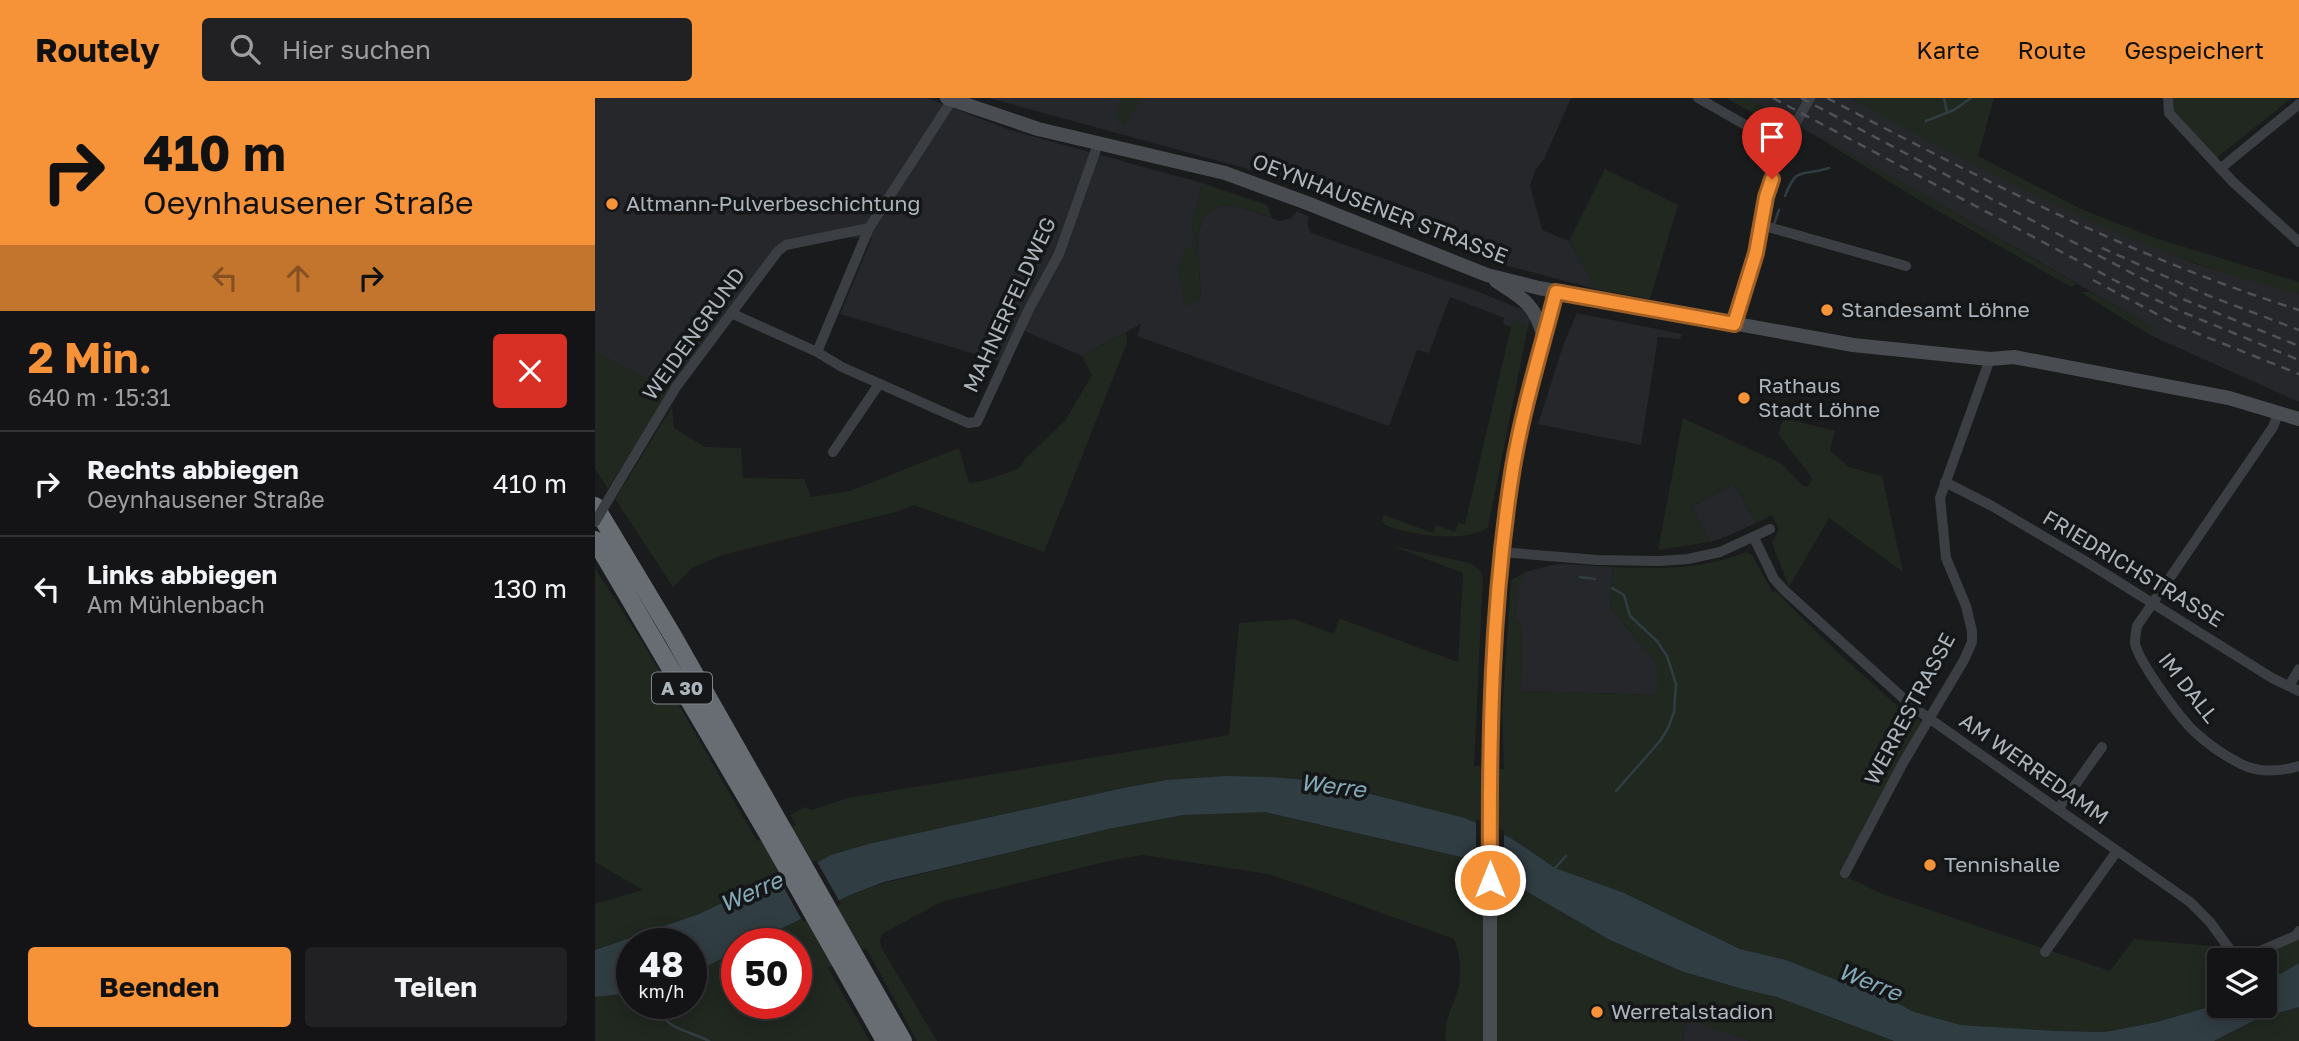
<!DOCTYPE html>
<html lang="de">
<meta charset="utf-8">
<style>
body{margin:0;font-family:"Golos Text",sans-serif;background:#212123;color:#f1f3f6;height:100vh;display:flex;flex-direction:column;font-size:26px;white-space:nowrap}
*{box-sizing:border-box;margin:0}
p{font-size:23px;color:#9d9ea1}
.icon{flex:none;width:38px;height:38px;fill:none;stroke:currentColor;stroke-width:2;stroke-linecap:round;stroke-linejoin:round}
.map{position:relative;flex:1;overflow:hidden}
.details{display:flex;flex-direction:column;background:#141416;width:595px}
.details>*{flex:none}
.banner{background:#f69339;color:#111;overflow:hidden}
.buttons{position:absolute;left:1612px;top:850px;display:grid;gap:14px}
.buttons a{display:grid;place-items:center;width:70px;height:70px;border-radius:7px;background:#141416;box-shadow:0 4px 18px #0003,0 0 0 2px #333335;font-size:35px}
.speed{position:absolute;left:21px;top:830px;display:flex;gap:14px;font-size:35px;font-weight:700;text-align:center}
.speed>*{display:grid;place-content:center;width:91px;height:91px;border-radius:50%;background:#141416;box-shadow:0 4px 18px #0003,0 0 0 2px #333335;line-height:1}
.speed small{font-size:18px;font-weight:400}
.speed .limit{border:10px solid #d22;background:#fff;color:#111}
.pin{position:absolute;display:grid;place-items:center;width:60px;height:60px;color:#fff;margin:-72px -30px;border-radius:50% 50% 50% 0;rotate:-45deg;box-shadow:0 0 7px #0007}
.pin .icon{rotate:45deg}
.me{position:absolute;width:77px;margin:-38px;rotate:0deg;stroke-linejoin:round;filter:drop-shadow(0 0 5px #0008)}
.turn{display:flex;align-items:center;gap:24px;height:147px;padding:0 28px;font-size:32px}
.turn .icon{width:91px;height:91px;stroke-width:2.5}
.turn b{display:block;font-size:49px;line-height:60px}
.lanes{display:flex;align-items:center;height:66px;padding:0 28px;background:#0003;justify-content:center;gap:35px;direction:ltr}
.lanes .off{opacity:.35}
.round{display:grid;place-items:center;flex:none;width:74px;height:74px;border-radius:7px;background:#212123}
.overview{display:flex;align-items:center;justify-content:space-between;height:119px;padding:0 28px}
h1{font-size:42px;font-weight:700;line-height:52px;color:#f69339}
.cta{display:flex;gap:14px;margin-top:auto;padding:14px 28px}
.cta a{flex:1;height:80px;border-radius:7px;background:#f69339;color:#111;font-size:28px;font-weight:700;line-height:80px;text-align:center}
.cta a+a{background:#212123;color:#f1f3f6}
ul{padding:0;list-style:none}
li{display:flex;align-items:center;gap:21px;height:105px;padding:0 28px;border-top:2px solid #333335}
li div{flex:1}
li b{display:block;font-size:26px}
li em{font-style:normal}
header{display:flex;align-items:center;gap:42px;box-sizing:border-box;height:98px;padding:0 35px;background:#f69339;color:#111}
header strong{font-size:33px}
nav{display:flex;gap:38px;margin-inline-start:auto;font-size:24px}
.search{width:490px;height:63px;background:#212123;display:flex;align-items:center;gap:18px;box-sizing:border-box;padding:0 24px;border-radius:7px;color:#9d9ea1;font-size:26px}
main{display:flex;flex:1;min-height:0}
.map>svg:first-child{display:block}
.built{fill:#26272a}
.green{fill:#202820}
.water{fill:#303d42}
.pier{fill:#1a1b1d}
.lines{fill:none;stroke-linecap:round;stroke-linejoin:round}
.stream{stroke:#303d42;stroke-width:2.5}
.minor{stroke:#3b3e42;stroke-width:10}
.secondary{stroke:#494d52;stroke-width:14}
.motorway{stroke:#676d73;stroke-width:18}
.rail{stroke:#4e5257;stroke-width:2.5;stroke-dasharray:9 7;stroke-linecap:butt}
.minor-bridge{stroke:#3b3e42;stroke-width:10}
.route-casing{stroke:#a06025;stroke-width:18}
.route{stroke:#f69339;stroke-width:12}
.poi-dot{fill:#f69339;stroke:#151618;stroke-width:2.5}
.labels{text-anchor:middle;stroke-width:7;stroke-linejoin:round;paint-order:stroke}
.shield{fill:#151618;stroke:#7f858b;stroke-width:2}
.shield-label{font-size:19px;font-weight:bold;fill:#adb5bc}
.poi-label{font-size:21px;fill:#adb5bc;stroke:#151618;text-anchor:start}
.street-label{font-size:21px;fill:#adb5bc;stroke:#151618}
.water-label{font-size:23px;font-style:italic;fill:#84a9b7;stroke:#151618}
</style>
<header>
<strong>Routely</strong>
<div class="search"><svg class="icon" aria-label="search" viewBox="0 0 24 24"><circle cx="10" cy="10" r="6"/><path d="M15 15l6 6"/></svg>Hier suchen</div>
<nav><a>Karte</a><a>Route</a><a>Gespeichert</a></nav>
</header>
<main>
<section class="details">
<div class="banner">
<div class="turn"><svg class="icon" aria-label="right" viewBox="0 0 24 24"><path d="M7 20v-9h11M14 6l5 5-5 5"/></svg><div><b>410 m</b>Oeynhausener Straße</div></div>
<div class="lanes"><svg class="icon off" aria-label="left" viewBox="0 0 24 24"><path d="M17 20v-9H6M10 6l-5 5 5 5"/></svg><svg class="icon off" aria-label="ahead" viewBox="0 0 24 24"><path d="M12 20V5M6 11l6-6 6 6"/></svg><svg class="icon" aria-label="right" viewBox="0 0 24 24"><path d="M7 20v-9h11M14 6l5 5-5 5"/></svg></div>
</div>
<div class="overview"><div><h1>2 Min.</h1><p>640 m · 15:31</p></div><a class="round" style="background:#d93025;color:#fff"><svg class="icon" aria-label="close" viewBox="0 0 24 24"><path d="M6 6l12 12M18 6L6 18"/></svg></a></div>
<ul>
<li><svg class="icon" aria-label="right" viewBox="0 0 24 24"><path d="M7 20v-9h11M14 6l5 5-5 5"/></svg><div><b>Rechts abbiegen</b><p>Oeynhausener Straße</p></div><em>410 m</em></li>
<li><svg class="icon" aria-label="left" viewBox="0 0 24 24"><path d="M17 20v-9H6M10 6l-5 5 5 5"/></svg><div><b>Links abbiegen</b><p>Am Mühlenbach</p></div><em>130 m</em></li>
</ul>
<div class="cta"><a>Beenden</a><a>Teilen</a></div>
</section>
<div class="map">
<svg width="1704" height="943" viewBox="0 0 1704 943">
<rect width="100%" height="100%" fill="#1a1b1d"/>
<!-- built -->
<path class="built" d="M0,0H332L415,32L607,85L597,128L606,201L602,138L609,119L625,108L639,107L685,123L696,120L702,113L714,119L712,127L716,135L884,194L928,212L931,211L936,219L932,233L928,224L919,223L916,229L908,226L909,220L855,199L834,255L822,252L794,328L542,238L546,226L487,258L423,230L407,264L245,216L277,140L219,139L191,145L75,292L0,254Z
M394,0H976L949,61L941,71L935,87L947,132L974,143L1001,191L905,166L736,99L646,69Z
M1151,0H1255L1447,100L1524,134L1601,166L1704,196V304L1555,237L1557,229L1324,94Z
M982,215L1087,236L1085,241L1063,239L1046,347L943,326L969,245Z
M1139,386L1161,425L1130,439L1115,444L1097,408Z
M968,466L1018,469L1015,509L1063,568V597L926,593L927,526L920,524L922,488L930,482L931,474L956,467Z
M1091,920L1155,943H1088Z"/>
<!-- green -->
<path class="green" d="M526,0H545L530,29L521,22L522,10Z
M1131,0H1151L1184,18L1180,24L1172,23Z
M1255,0H1399L1383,58L1486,111L1560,140L1704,184V196C1547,158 1396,78 1255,0Z
M1576,0H1697L1620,61L1577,15Z
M1205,28L1324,94L1482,186L1476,189L1319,99Z
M1010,71L1083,107L1055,201L1001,191L974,143Z
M607,85L672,107L677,120L639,107L625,108L609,119L602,138L606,202L589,209L583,170L589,151L599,148L597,128Z
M1485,194H1496L1558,229L1555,237Z
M919,223L928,224L932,233L893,429C871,446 814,437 790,427L787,423L789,417L838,435L841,427L860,434L863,425L870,426L916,229Z
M531,234L532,245L449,454L319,407L301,414L127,457L97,470L78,489L20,401L77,309L79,330L110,349L146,350L148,380L209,381L216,399L255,393L364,350L374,385L392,382L424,370L431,360L470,323L497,277L487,258Z
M0,254L75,292L13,391L0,371Z
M1088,320L1187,366L1208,388L1212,389L1217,382L1215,377L1183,336L1189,320L1240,333L1235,353L1254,369L1287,378L1308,474L1234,420L1194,489L1177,445L1184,431L1177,417L1161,425L1139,386L1097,408L1115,444L1063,452Z
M797,448L875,465L885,472L888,479L879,668L909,671L907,615L916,482L931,474L930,482L922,488L920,524L927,526L926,593L1062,597L1063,568L1015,509L1018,469C1066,471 1105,472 1151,454L1157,457L1178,495L1180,492C1221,536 1266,576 1312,616L1314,615L1327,624L1246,776L1285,795L1515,873L1539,841L1627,849C1652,863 1680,844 1704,834V865L1670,885V863H1624V906L1562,924L1510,934L1463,933L1366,927L1319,914L1270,888L1244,883L1191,862L1145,851L1027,794L960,770L916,740L870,720L724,683L676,679L572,682L533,689L277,745L186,785L154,792L104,816L0,852V806L48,792L0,764V470L53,553L162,743L201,727L195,717L210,709L217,712L253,700L634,637L644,525L699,521L739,536L744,521H746L863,564L868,475Z
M633,714H670L866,759L911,776L917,785L1015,842L1086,873L1146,891L1182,899L1299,943H1155L1091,920L1088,943H851C848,925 856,912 862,895C867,880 866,857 859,841L731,795L673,776L548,757L518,762L346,804L287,836L285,842L286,849L342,943H322L271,850L233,870L275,943H0V899L37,895V905H96V876L142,853V905H201V845H157L255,797L289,785L518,730L589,717Z
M1704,909V943H1619L1662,921Z"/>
<!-- water -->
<path class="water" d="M630,678L676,679L724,683L870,720L916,740L960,770L1027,794L1145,851L1191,862L1244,883L1270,888L1319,914L1366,927L1463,933L1510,934L1562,924L1624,906V908H1670V885L1704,865V909L1662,921L1619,943H1299L1182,899L1147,891L1086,873L1015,842L917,785L911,776L866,759L670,714L589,717L518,730L289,784L255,797L157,845H142V853L96,876V845H37V895L0,899V852L104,816L154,792L186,785L236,757L277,745L533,689L572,682Z"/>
<!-- pier -->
<path class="pier" d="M881,721L909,733V779L881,768Z
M221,762L246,806L208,824L184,781Z"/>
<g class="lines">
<!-- stream -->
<path class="stream" d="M1349,0L1352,14
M1331,23L1359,12L1376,0
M1190,98C1202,67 1206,79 1234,70
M1179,126L1184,112
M985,479L1000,481
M1017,490L1029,497L1035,518L1062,543L1072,558L1081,586L1079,614L1073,630L1065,643L1021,693
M959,771L971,758
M61,905C68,932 93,932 114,943"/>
<!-- minor -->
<path class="minor" d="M1103,0L1189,49
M1573,0L1574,15L1638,84L1704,144
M1626,70L1704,6
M1166,127L1311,168
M136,215L222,254L247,269L373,325L382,324L434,211L464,156L503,46
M1139,226L1161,155L1171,99L1182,63L1198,30L1215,0
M222,254L274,130L357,2
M1684,314L1678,329L1542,528C1541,534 1540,539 1540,545C1543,563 1586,622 1601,635C1613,646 1630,658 1646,666C1664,675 1684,674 1704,668
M238,354L284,286
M1350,384L1397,408L1490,463L1677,580L1704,593
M22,387L81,289L183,153L191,147L274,130
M1159,440L1179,481L1189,492L1318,609L1595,804L1615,824L1636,853L1644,857L1658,856L1700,838L1704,833
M906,454L1002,462L1064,463L1093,461L1125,454L1175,431
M1694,588L1704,571
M1463,711L1507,649
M1250,775L1308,665L1369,562L1377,544V533L1371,508L1351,460L1345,400L1395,261
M1450,854L1522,753"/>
<!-- secondary -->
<path class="secondary" d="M352,0L443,31L630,75L712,105L892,177L944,190L1258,247L1395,261L1419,259L1634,300L1704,321
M901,183C927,200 939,205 948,236
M895,943V616L906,454L918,366L961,194"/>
<!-- motorway -->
<path class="motorway" d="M0,408L78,538L308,943
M0,442L174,738L290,943"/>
<!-- rail -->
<path class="rail" d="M1178,0L1521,183L1585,213L1704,262
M1206,0L1546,180L1590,202L1704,248
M1232,0C1386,81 1537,159 1704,212
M1507,150L1612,197L1704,232
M1498,182L1584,228L1704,276"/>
<!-- minor-bridge -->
<path class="minor-bridge" d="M0,424L22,387"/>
</g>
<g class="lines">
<!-- route casing -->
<g class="route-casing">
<path id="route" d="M895,782C894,643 896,506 918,369C928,310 946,252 961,194L1139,226L1161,155L1171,99L1177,81"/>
</g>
<!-- route -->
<use href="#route" class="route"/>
</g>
<!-- markers -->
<g class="poi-dot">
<circle cx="17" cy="106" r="7"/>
<circle cx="1232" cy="212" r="7"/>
<circle cx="1149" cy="300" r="7"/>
<circle cx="1335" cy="767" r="7"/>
<circle cx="1002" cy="914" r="7"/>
</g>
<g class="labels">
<!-- shield labels -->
<rect class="shield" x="57" y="574.5" width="60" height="31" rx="5"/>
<g class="shield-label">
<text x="87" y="597">A 30</text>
</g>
<!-- poi labels -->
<g class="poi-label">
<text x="31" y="113">Altmann-Pulverbeschichtung</text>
<text x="1246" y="219">Standesamt Löhne</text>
<text x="1163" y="295">Rathaus<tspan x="1163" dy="24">Stadt Löhne</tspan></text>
<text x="1349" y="774">Tennishalle</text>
<text x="1016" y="921">Werretalstadion</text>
</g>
<!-- street labels -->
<g class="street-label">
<text transform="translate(785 111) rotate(21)" y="7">OEYNHAUSENER STRASSE</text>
<text transform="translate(415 207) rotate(-65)" y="7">MAHNERFELDWEG</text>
<text transform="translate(99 236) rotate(-54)" y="7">WEIDENGRUND</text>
<text transform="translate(1538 471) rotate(31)" y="7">FRIEDRICHSTRASSE</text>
<text transform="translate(1593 590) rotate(52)" y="7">IM DALL</text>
<text transform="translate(1315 611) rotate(-62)" y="7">WERRESTRASSE</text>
<text transform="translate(1439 671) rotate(35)" y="7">AM WERREDAMM</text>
</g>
<!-- water labels -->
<g class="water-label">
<text transform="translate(738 688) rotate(7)" y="8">Werre</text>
<text transform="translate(156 794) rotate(-24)" y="8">Werre</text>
<text transform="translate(1275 884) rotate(22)" y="8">Werre</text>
</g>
</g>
</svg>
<div class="buttons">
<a><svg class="icon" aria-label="layers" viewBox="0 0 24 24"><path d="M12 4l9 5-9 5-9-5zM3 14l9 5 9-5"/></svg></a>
</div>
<div class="speed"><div>48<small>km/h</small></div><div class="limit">50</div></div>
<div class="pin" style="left:1177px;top:81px;background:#d93025"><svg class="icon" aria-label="arrive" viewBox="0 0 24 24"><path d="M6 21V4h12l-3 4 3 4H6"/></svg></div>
<svg class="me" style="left:895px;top:782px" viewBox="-20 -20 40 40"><circle r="17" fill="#f69339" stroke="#fff" stroke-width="3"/><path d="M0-11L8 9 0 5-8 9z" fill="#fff"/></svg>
</div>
</main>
